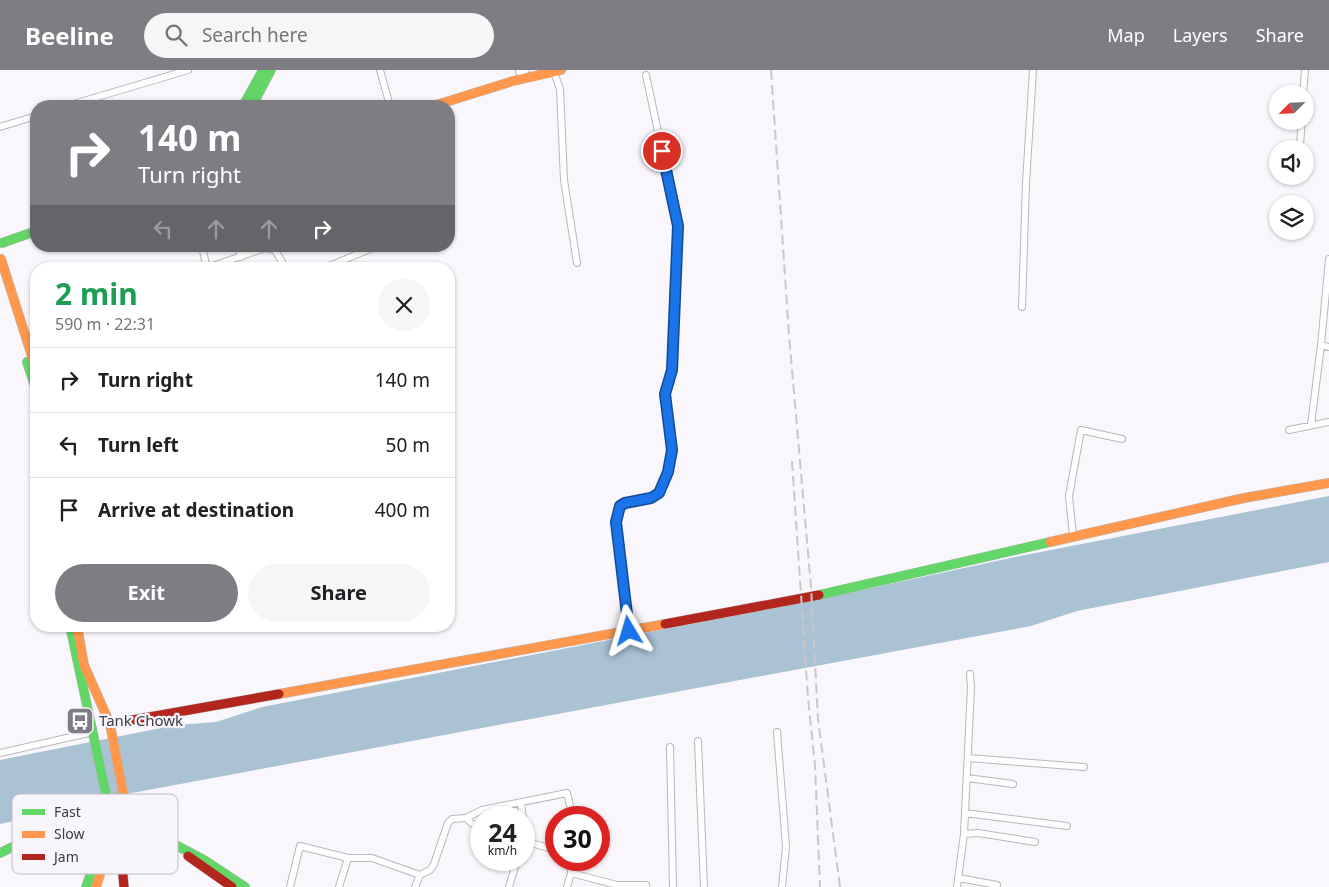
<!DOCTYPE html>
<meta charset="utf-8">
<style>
body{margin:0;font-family:"Noto Sans",sans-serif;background:#f6f6f6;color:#202124;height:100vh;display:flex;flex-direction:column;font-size:19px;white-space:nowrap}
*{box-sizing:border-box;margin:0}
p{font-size:16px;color:#757577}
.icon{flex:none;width:28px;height:28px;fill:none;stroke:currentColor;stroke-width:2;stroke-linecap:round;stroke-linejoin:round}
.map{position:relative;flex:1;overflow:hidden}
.panel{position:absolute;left:30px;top:192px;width:425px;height:370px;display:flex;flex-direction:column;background:#fff;border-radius:20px;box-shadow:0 1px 4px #0004}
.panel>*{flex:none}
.guide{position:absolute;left:30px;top:30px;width:425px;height:152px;border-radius:20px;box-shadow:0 1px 4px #0004;background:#7f7d83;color:#fff;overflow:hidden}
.needle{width:32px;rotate:246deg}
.tools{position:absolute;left:1269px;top:15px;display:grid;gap:10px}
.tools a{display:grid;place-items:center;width:45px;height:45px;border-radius:50%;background:#fff;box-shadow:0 1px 4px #0004;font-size:25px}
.speed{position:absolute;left:470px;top:736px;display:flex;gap:10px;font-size:25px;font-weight:700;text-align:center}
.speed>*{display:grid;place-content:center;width:65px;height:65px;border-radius:50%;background:#fff;box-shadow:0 1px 4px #0004;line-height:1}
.speed small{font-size:12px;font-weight:400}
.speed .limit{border:8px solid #d22;background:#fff;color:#111}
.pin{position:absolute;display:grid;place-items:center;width:42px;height:42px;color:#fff;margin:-21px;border:2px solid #fff;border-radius:50%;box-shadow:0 1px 5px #0007}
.me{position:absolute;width:55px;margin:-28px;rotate:353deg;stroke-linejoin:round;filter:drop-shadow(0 0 4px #0008)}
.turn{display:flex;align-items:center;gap:18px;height:105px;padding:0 25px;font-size:22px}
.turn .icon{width:65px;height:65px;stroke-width:2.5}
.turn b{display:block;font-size:35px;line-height:42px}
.lanes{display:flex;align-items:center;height:48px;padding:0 25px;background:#0003;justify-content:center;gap:25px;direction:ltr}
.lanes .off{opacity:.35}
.round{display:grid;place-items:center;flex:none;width:52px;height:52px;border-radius:26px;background:#f6f6f6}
.summary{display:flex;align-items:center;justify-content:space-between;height:85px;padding:0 25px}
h1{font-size:30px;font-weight:700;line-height:38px;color:#1e9e55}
.button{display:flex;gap:10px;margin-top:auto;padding:10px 25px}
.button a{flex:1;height:58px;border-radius:30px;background:#7f7d83;color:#fff;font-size:20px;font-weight:700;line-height:58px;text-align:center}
.button a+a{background:#f6f6f6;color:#202124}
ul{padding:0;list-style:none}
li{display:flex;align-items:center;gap:15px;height:65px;padding:0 25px;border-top:1px solid #e0e0e0}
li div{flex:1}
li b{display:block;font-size:19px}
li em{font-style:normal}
header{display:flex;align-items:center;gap:30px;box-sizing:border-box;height:70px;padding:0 25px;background:#7f7d83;color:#fff}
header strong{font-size:24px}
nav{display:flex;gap:28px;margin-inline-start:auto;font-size:18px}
.search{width:350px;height:45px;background:#f6f6f6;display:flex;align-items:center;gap:12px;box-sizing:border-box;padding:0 18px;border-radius:28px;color:#757577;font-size:19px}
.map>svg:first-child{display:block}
.water{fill:#a9c2d4}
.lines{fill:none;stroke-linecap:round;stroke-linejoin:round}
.street-casing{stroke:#b8b7bb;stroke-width:8}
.fast-casing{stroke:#b8b7bb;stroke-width:10}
.slow-casing{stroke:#b8b7bb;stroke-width:10}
.jam-casing{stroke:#b8b7bb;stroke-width:10}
.street{stroke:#fefefe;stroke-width:6}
.fast{stroke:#63d668;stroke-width:9}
.slow{stroke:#ff974d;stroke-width:9}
.jam{stroke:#b3261e;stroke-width:9}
.rail{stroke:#c8c7c9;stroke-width:2;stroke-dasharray:10 5;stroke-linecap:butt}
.route-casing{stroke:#114b97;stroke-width:12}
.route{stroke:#1a73e8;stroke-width:9}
.labels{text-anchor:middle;stroke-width:4.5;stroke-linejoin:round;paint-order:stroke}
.poi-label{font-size:15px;fill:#3e3b43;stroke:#f8f5fd;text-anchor:start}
.key{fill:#f8f5fd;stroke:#c0bdc5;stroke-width:1}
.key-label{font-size:14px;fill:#3e3b43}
</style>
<header>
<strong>Beeline</strong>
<div class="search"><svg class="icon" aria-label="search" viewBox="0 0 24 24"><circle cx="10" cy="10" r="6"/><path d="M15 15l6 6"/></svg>Search here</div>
<nav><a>Map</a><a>Layers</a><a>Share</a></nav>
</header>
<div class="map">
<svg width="1329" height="817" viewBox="0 0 1329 817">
<rect width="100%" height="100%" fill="#f9f7fb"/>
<!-- water -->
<path class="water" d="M1329,426V492L1077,541L1031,556L78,733L32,747L0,754V690L176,655L216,652L262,637L821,529L1015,487Z"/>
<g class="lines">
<!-- street casing -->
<g class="street-casing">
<path id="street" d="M380,0L390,36
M519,2L526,0
M554,2L560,19L564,110L577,193
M1303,24L1305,0
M67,36L188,0
M0,57L36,46
M1300,74L1302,51
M202,176L207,199
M238,176L241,187
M207,198L265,178L275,180L286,199
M322,199L377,176
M1022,237L1026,113L1033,0
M1321,275L1329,189
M1311,355L1321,275L1329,277
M1289,360L1329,352
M1073,466L1069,426L1081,360L1122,369
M629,561L616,452L620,436L625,433L651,428L659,423L668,403L672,380L665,324L672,300L678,156L646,5
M777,662L786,776L782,817
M698,671L704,817
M670,677L673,817
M0,683L93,662
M968,688L1084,697
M967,708L1013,714
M521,733L523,748
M965,743L1067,756
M466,748L471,753L481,758
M524,753V769
M964,764L978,763L1035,772
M524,771L556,780
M571,803L617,815H646
M958,808L997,815
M290,817L300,776L348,788H372L420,805L430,800L434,794L448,753L452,749L466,748L482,740L567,723L573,748
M339,817L348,788
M415,817L420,805
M509,817L517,790
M567,817L571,803V790
M957,817L964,764L971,617L970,604"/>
</g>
<!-- fast casing -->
<g class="fast-casing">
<path id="fast" d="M243,36L263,0
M252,36L271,0
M2,173L36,161
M27,292L36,319
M819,525L1050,472
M70,556L110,743L107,758L86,817
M0,783L47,760L100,741L119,745L204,790L245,817"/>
</g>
<!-- slow casing -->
<g class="slow-casing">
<path id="slow" d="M433,36L513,11L561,0
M1,189L36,299
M1050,472L1244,428L1329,413
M77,556L84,595L110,654L124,728L96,817
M279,624L665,554"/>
</g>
<!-- jam casing -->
<g class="jam-casing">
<path id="jam" d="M665,554L819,525
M110,654L279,624
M114,762L121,784L124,817
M188,786L232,817"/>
</g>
<!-- street -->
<use href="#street" class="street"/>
<!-- fast -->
<use href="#fast" class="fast"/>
<!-- slow -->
<use href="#slow" class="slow"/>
<!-- jam -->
<use href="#jam" class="jam"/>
<!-- rail -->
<path class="rail" d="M771,0L789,265L811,517L818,649L840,817
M792,391L808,628L815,695L820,817"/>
</g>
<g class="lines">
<!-- route casing -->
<g class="route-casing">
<path id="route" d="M629,561L616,452L620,436L625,433L651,428L659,423L668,402L672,380L665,324L672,300L678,156L662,81"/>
</g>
<!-- route -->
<use href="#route" class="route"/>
</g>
<!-- icons -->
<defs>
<g id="bus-square" transform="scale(1.4375)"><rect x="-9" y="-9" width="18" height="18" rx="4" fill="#7f7d83" stroke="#f8f5fd"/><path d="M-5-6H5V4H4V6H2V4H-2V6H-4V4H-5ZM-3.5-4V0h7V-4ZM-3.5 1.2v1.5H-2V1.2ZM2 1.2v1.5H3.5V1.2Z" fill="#fff"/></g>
</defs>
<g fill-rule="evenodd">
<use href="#bus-square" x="80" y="651"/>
</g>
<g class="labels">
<!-- poi labels -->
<g class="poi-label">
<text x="99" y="656">Tank Chowk</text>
</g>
</g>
<!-- legend -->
<rect x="12" y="724" width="166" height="80" rx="8" class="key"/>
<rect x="22" y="739" width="23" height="6" fill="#63d668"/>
<rect x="22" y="761" width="23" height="7" fill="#ff974d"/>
<rect x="22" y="784" width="23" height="6" fill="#b3261e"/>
<g class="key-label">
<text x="54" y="747">Fast</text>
<text x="54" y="769">Slow</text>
<text x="54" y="792">Jam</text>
</g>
</svg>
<div class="tools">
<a><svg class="needle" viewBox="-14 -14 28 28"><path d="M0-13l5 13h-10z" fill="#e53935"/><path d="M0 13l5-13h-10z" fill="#757577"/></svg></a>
<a><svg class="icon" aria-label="sound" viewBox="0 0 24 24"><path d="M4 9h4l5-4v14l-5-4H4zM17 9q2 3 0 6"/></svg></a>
<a><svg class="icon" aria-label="layers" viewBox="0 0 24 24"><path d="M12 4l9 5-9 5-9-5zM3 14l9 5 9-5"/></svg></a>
</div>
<div class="speed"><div>24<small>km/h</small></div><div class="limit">30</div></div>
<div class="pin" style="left:662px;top:81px;background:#d93025"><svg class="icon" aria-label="arrive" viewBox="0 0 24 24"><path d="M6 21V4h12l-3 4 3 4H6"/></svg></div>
<svg class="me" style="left:629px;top:561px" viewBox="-20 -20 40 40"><path d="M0-17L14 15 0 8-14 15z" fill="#1a73e8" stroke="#fff" stroke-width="4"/></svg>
<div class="guide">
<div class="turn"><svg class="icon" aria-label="right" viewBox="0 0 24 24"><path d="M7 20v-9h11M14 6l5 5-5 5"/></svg><div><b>140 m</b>Turn right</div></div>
<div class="lanes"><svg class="icon off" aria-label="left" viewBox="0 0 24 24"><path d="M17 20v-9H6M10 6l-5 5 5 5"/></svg><svg class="icon off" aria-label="ahead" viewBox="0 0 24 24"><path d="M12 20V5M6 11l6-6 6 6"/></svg><svg class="icon off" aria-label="ahead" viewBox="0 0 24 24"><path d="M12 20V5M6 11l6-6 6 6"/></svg><svg class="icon" aria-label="right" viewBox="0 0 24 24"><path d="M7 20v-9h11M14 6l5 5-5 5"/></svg></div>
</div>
<section class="panel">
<div class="summary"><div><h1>2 min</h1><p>590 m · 22:31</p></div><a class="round"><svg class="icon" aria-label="close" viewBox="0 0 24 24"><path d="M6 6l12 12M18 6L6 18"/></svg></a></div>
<ul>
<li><svg class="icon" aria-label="right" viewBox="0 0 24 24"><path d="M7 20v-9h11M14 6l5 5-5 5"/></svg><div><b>Turn right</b></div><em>140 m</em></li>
<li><svg class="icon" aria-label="left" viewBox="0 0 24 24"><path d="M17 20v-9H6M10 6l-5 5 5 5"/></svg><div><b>Turn left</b></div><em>50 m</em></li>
<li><svg class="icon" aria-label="arrive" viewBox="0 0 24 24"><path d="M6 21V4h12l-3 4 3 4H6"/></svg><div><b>Arrive at destination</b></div><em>400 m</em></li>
</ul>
<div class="button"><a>Exit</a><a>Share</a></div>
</section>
</div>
